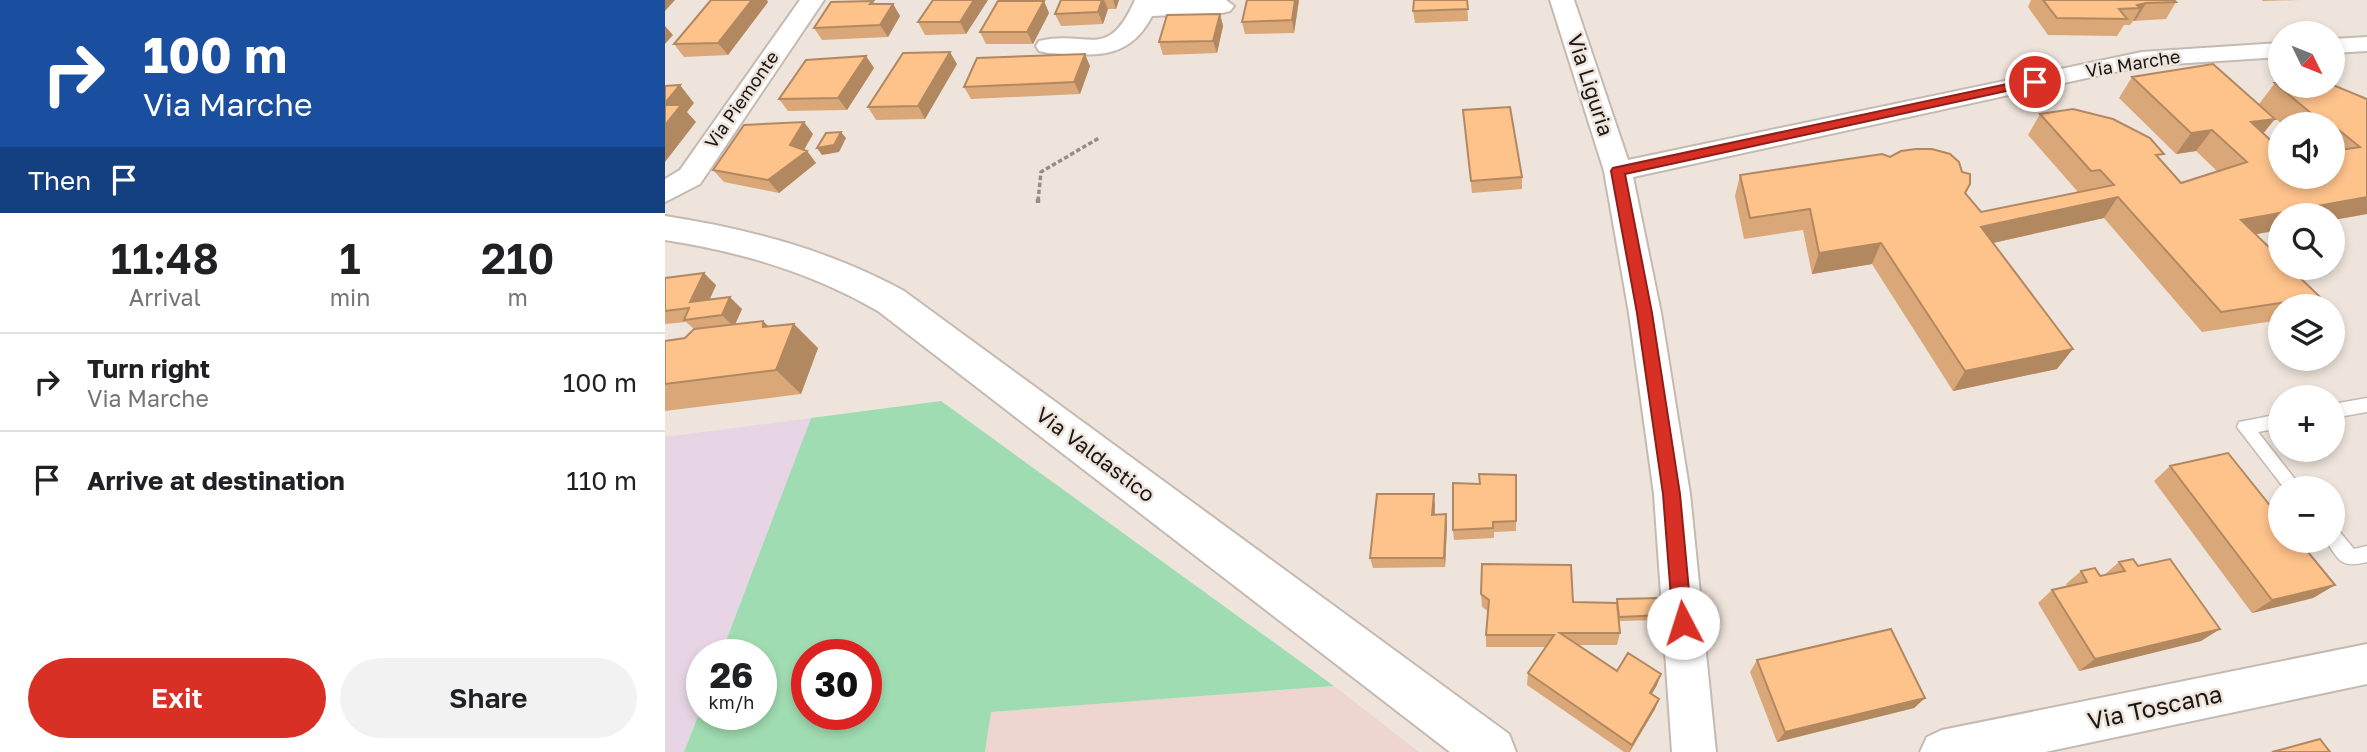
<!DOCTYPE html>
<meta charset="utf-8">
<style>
body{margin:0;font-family:"Golos Text",sans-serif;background:#f2f2f2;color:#202124;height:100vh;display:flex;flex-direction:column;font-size:26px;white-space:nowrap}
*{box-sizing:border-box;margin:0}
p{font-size:23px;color:#757577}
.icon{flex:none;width:38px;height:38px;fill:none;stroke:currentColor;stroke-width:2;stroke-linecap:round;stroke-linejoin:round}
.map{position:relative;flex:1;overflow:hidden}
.sheet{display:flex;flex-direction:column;background:#fff;width:665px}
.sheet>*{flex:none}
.guide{background:#1a4fa0;color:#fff;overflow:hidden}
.needle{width:46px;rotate:133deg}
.buttons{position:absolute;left:1603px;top:21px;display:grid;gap:14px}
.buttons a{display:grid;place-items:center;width:77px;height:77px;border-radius:50%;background:#fff;box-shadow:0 4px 10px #0003;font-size:35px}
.speed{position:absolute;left:21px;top:639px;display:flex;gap:14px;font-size:35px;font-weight:700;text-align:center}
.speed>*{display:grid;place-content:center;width:91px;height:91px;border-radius:50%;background:#fff;box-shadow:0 4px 10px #0003;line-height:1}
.speed small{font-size:18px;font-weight:400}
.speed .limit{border:10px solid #d22;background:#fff;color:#111}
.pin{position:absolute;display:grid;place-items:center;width:60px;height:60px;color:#fff;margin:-30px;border:4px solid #fff;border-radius:50%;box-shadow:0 2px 7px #0007}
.me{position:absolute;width:77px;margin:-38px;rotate:355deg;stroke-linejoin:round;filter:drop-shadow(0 0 5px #0008)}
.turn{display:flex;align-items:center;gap:24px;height:147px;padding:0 28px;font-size:32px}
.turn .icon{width:91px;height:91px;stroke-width:2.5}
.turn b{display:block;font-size:49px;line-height:60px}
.then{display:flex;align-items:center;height:66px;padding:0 28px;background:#0003;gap:14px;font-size:26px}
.eta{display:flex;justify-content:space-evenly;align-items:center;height:119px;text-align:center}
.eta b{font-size:42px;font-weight:600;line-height:49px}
.button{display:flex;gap:14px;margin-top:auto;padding:14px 28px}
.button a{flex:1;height:80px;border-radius:42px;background:#d93025;color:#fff;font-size:28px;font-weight:600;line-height:80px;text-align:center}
.button a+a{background:#f2f2f2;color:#202124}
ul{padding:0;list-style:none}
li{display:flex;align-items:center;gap:21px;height:98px;padding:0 28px;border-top:2px solid #e0e0e0}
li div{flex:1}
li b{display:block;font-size:26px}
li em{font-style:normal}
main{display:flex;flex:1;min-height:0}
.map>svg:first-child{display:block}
.commercial{fill:#efd5d0}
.industrial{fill:#e7d5e6}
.green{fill:#a0dcb1;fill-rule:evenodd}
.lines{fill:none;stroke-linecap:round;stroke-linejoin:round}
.lane-casing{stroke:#c4bab1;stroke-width:3}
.street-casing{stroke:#c4bab1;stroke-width:4}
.primary-casing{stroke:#c4bab1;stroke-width:4}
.path-far1{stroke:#958e87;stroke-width:3.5;stroke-dasharray:4.5 2.5;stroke-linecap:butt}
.path{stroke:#958e87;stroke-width:4.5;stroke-dasharray:5 3.5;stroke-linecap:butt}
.lane{fill:#fff;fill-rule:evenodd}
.street{fill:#fff;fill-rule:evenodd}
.primary{fill:#fff;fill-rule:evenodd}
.wall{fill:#daa778}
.shaded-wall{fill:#b28861}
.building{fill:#fec28b;stroke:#b28861;stroke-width:2}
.route{fill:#d93025;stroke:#8d1f18;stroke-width:2}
.labels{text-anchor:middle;stroke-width:5;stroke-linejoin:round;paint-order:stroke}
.far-street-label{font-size:18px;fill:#1a1613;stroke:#eee4db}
.street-label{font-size:21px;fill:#1a1613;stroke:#eee4db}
.near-street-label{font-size:24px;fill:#1a1613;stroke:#eee4db}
</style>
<main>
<section class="sheet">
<div class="guide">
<div class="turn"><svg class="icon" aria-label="right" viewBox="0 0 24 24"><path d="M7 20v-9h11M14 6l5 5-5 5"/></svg><div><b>100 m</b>Via Marche</div></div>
<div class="then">Then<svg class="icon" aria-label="arrive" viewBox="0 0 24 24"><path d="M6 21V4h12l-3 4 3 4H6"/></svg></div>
</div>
<div class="eta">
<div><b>11:48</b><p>Arrival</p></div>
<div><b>1</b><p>min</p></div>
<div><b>210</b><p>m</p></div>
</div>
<ul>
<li><svg class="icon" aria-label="right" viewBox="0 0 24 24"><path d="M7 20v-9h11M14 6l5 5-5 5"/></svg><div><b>Turn right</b><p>Via Marche</p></div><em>100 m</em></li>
<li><svg class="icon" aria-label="arrive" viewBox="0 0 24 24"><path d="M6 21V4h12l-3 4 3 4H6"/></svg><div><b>Arrive at destination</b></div><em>110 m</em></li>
</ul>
<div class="button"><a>Exit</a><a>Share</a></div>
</section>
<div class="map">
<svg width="1702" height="752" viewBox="0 0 1702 752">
<rect width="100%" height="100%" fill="#eee4db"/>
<!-- commercial -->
<path class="commercial" d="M669,686L754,752H320L326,712Z"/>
<!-- industrial -->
<path class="industrial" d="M146,418L56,654H37V706L19,752H0V437Z"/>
<!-- green -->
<path class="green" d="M276,401L669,686L326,712L320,752H19L37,706V714H96V654H56L146,418ZM201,654V714H142V654Z"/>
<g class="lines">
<!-- lane casing -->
<g class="lane-casing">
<path id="lane" d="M1702,398V412L1668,418V404Z
M1615,414V428L1593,432L1637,488H1619L1572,427L1574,422Z
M1668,529L1674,531L1689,549L1702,546V562C1676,568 1675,562 1661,541H1668Z"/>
</g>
<!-- street casing -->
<g class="street-casing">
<path id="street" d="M135,0H159L35,184L0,202V179L15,170Z
M470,0H561L569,6L565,11L557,13L487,16C463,62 428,55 383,53L374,51L371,46L374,41C424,29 442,63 470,0Z
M885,0H909L963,160L1477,52L1615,43V57L1477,66L968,177L996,313L1025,494L1051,752H1007L989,494L964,313L939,171Z
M1702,37V51L1668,53V39Z
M1702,644V684L1380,752H1255L1262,737L1277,730Z"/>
</g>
<!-- primary casing -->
<g class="primary-casing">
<path id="primary" d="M0,216C84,229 164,250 239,291L844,734L851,752H785L213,311C146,272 76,252 0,240Z"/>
</g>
<!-- path-far1 -->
<path class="path-far1" d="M373,201L376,172L434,138"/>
<!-- path -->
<path class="path" d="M373,203V199"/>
<!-- lane -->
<use href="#lane" class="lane"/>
<!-- street -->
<use href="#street" class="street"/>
<!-- primary -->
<use href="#primary" class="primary"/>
</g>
<!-- wall -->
<path class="wall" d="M323,0L301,34L260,35L253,22Z
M396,0H454L451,9H443L438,24L396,26L390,14Z
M582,0H634L629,33L580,34L577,22Z
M802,0L803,21L750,23L748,11Z
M1366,0H1509L1511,2L1501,19L1468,21L1465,25H1459L1452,36L1383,35L1363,7Z
M1597,0H1635L1598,1Z
M208,1L210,4H228L235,16L223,37L157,40L149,28Z
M379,1L384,13L368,44H321L315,32Z
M103,2L63,55L19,57L9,44Z
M555,14L558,26L552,53L498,55L494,42Z
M201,56L209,68L182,110L123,111L114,99Z
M292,64L260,119L211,120L203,107Z
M425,66L415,94L306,99L299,87Z
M1467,77L1598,133L1615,177H1668V124H1617L1594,104L1610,83L1702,99V214L1668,220V215H1615V230L1591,234L1655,297L1645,306H1615V320L1537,332L1439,218L1328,243L1392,369L1288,391L1207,264L1147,274L1138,230L1079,239L1070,196L1075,175L1225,157L1297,172L1305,184L1300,193L1316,212L1422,191L1413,192L1363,135L1375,114L1495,159L1516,183L1553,172L1531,151L1511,154L1454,98Z
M798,110L857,177V189L807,193Z
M148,134L139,150L142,151L151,163L114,193L59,182L48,170Z
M0,278L51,285L45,299L77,309L70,324L98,321L104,327L153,348L136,394L0,411V341L20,338L29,329L21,322L0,324Z
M1505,466L1670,585L1648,598L1587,613L1489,481Z
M851,475V531L829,532V538L789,540L788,530L815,484Z
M770,505V515L782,525L780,567L708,568L705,558Z
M1454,562L1473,566L1555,629L1536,641L1414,671L1373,603L1387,590L1402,586L1401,584L1416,571L1435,576L1439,575Z
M816,594L908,602L951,603L952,599L998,615L997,620L954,621L955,633L952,645H913L952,671L992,685L987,694L994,699L990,709L965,752H959L862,685L863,673L881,647H821V635L823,611L817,607Z
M1092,660L1260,698L1249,708L1112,742L1085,672Z"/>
<!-- shaded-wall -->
<path class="shaded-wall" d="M0,0H10L0,11Z
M87,0H102L103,2L63,55L53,43Z
M309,0H323L301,34L295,22Z
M437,0H439L443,9L438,24L433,12Z
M448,0H454L451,9Z
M630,0H634L629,33L627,20Z
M379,1L384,13L368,44L362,32Z
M1481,3L1471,20L1468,21L1475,8L1472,5Z
M228,4L235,16L223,37L215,25Z
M555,14L558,26L552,53L548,41Z
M0,26L8,35L0,44Z
M285,52L292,64L260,119L253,106Z
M420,54L425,66L415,94L409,82Z
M201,56L209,68L182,110L173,98Z
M15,85L29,103L22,112L31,122L0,162V103Z
M1610,119L1593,140L1586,122Z
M139,122L148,134L136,155L142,151L151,163L114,193L103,180Z
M1547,130L1531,151L1511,154L1526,133Z
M176,132L181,138L174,152L157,155L152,148Z
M1453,197L1439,218L1305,248L1316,227Z
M1702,197V214L1668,220V215H1615V230L1558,240L1576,220Z
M1216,243L1207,264L1147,274L1154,253Z
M39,273L51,285L38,314L25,302Z
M65,297L77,309L69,327L57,315Z
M98,321L121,344L129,324L153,348L136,394L111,370L98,327Z
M1408,349L1392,369L1288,391L1300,371Z
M769,494L770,505L769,525L767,515Z
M781,514L782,525L780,567L779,558Z
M1670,585L1648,598L1587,613L1607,600Z
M1555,629L1536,641L1414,671L1430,659Z
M996,674L992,685L981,703L985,693Z
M1260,698L1249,708L1112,742L1120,732Z
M994,699L990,709L964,752L967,745Z"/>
<!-- building -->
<path class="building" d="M46,0H87L53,43L9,44Z
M268,0H309L295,22H253Z
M396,0H437L433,12L390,14Z
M582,0H630L627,20L577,22Z
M749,0H802L803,9L748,11Z
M1378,0H1509L1511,2L1481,3L1472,5L1475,8L1454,9L1462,19L1392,18Z
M208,1L205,4H228L215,25L149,28L166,2Z
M333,1H379L362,32H315Z
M555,14L548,41L494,42L502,15Z
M285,52L253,106L203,107L238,53Z
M420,54L409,82L299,87L312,58Z
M201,56L173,98L114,99L141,60Z
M1548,64L1610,119L1586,122L1615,149V177H1668V151L1695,147L1670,127H1668V124H1659L1610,83H1615V86L1668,85L1702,99V197L1576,220L1615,258V268H1625L1655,297L1556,312L1453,197L1316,227L1408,349L1300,371L1216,243L1154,253L1145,209L1085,218L1075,175L1217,154L1225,157L1236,151L1251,149H1267L1285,154L1294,162L1297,172L1305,174V184L1300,193L1316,212L1449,185L1435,170L1426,171L1375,114L1408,109L1448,119L1485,138L1499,154L1491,155L1516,183L1582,162L1547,130L1526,133L1467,77Z
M15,85L0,103V86Z
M0,105H16L0,125Z
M845,107L857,177L806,181L798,110Z
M139,122L125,145L142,151L103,180L48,170L79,125Z
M176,132L169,145L152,148L161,133Z
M39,273L25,302L65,297L57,315L19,320L24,308L0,311V278Z
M98,321V327L129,324L111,370L0,384V341L20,338L29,329Z
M1563,453L1615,518V541H1634L1670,585L1607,600L1505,466Z
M814,474L851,475V521L828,522V528L788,530V483L815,484Z
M712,494H769L767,515L781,514L779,558H705Z
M1468,559L1473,566L1505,559L1555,629L1430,659L1387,590L1422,582L1416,571L1430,568L1435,576L1460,571L1454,562Z
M817,564L906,565L908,602L952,603L955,633H895L952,671L963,653L996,674L985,693L994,699L967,745L863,673L889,635H821L824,600L816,594Z
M996,598L998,615L954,617L952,599Z
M1226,629L1260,698L1120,732L1092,660Z
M1655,739L1665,752H1607Z"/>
<!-- route -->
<path class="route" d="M1370,78L1376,82L1374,84L960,174L987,313L1015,494L1027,623L1024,629L1018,632L1011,629L1008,623L998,494L972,313L946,171L948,168Z"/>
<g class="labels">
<!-- far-street labels -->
<g class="far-street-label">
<text transform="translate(1468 64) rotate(-9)" y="6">Via Marche</text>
<text transform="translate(77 100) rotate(-55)" y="6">Via Piemonte</text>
</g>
<!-- street labels -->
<g class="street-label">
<text transform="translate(925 85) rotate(72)" y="7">Via Liguria</text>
<text transform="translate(430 455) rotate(37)" y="7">Via Valdastico</text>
</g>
<!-- near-street labels -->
<g class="near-street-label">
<text transform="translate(1490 708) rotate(-12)" y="8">Via Toscana</text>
</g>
</g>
</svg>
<div class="buttons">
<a><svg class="needle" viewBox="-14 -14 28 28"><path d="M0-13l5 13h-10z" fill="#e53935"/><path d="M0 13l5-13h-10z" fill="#757577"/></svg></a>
<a><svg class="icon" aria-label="sound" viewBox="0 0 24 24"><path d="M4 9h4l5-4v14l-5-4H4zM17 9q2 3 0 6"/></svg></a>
<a><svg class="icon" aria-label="search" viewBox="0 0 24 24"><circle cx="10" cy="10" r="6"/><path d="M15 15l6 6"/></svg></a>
<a><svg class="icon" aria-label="layers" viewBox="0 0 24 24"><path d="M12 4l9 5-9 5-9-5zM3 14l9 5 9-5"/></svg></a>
<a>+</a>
<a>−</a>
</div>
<div class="speed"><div>26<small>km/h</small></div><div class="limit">30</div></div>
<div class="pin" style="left:1370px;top:82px;background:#d93025"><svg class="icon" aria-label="arrive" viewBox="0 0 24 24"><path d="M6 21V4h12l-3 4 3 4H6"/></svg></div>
<svg class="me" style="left:1018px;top:623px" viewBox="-20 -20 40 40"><circle r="19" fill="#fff"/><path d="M0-13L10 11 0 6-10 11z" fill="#d93025"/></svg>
</div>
</main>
